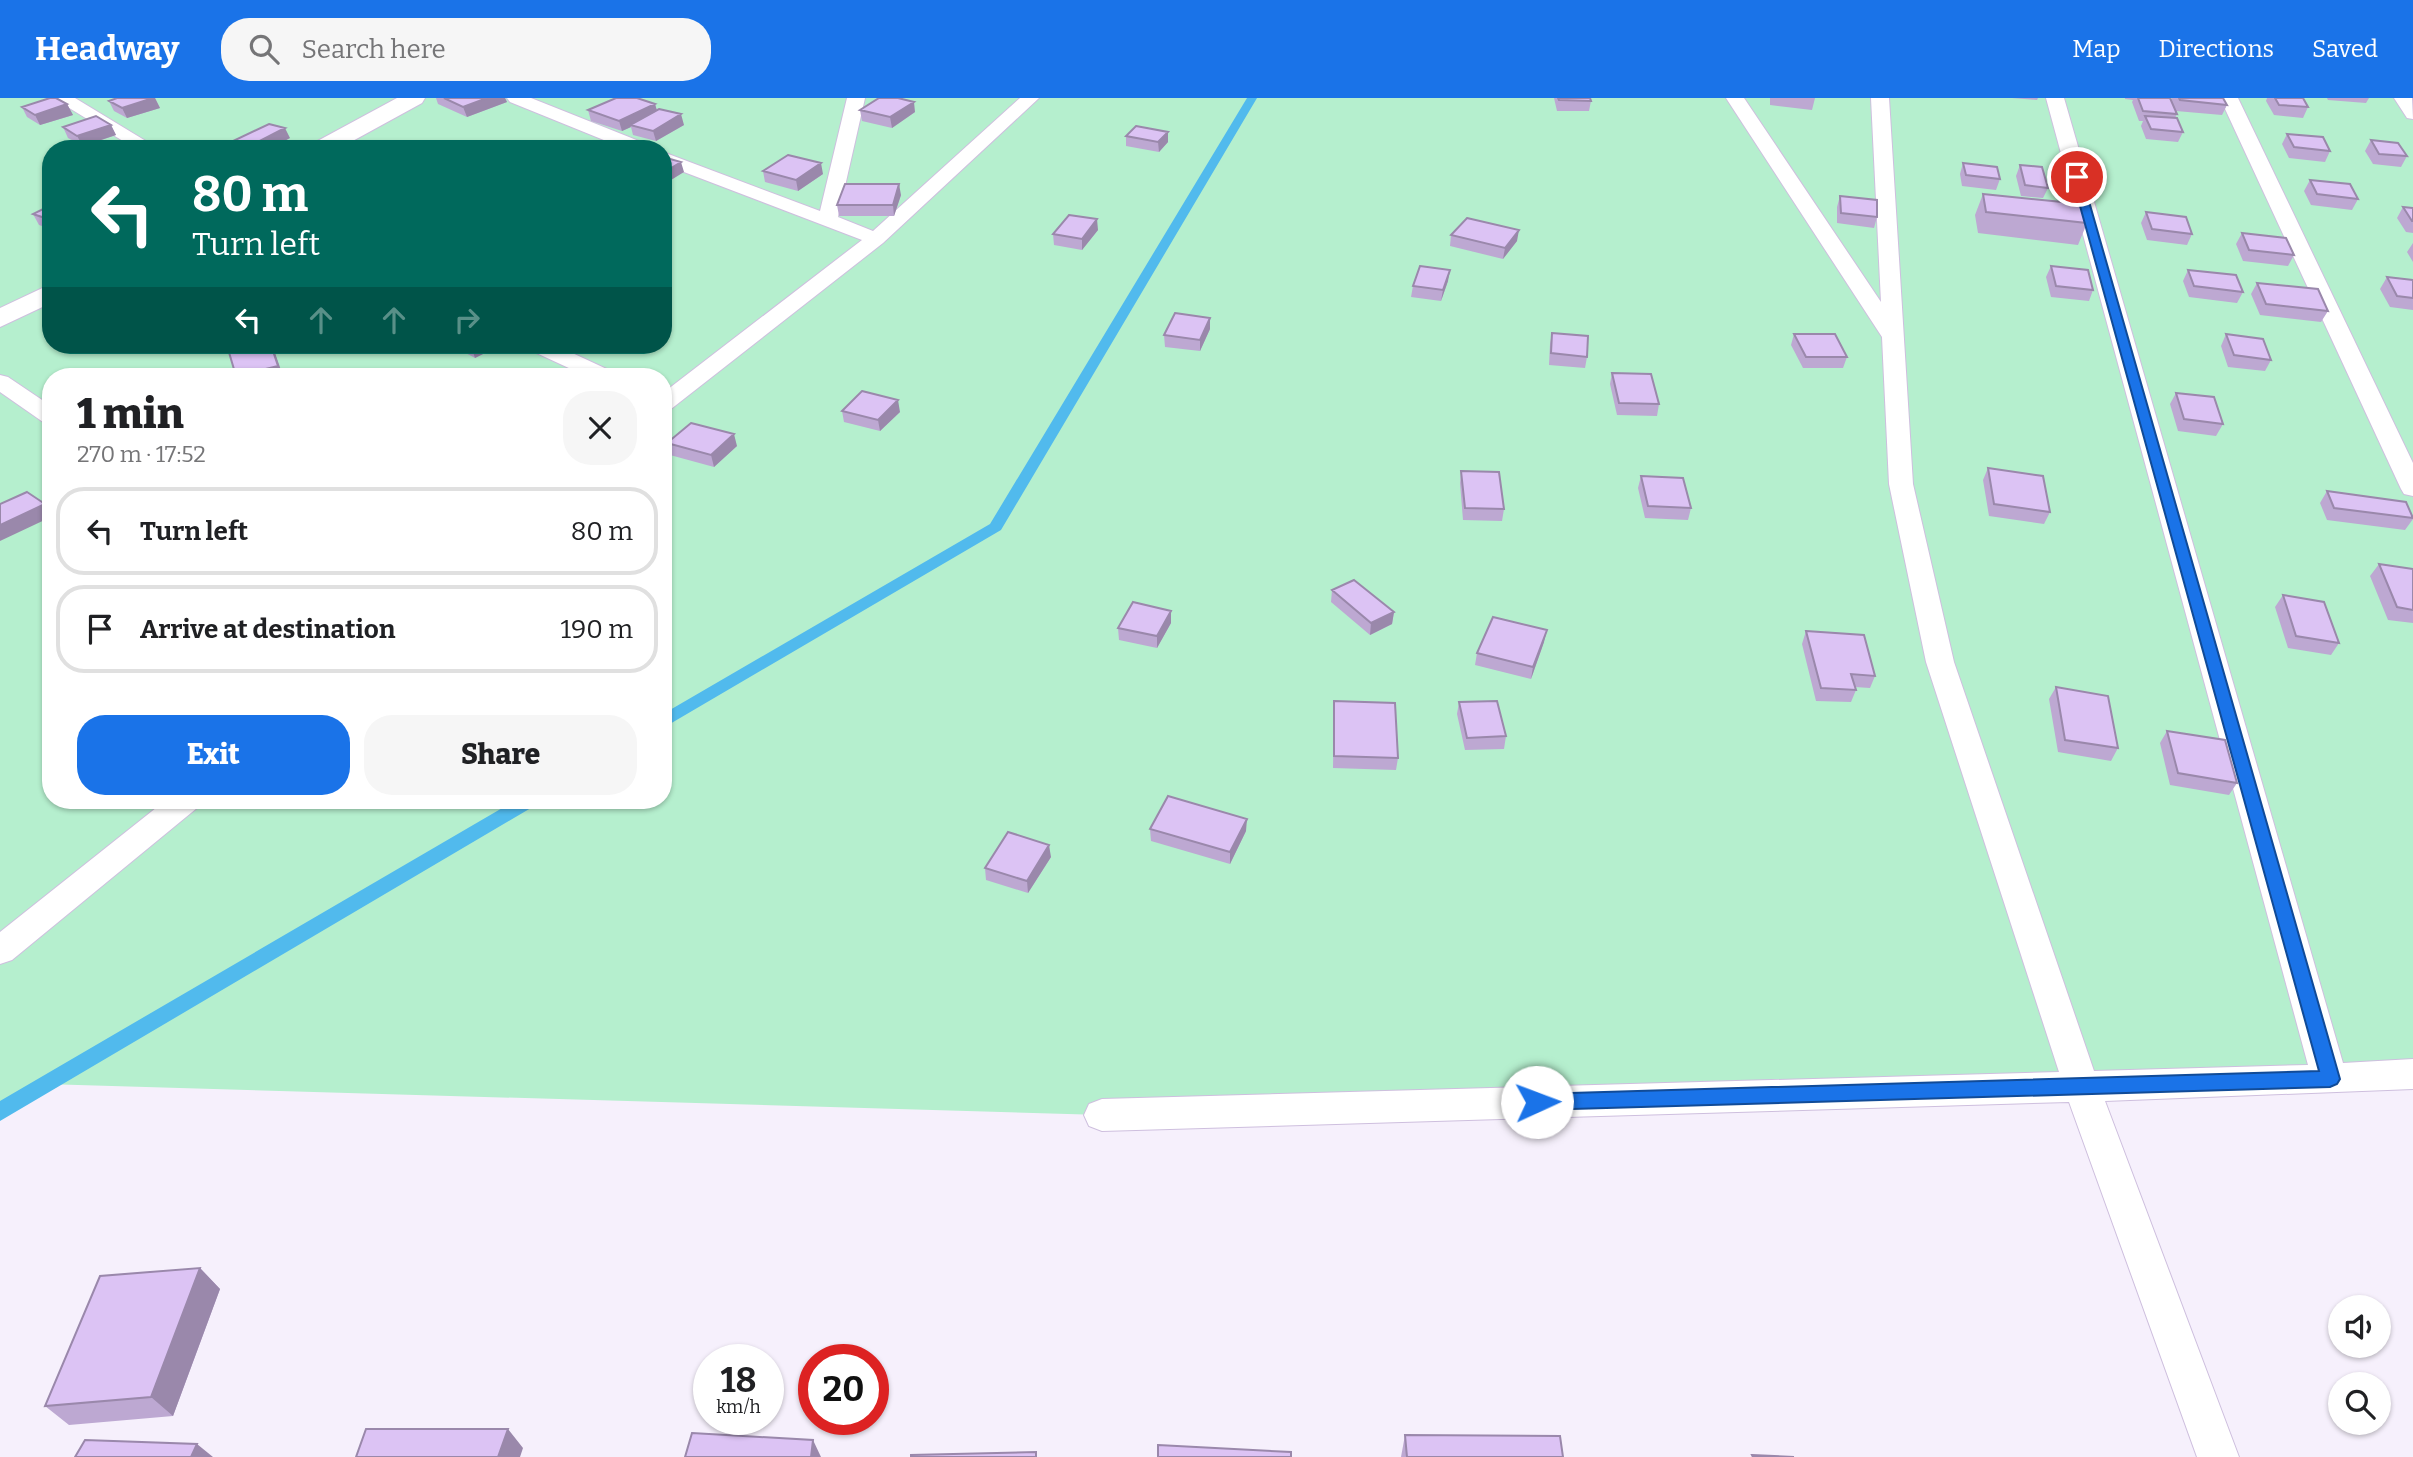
<!DOCTYPE html>
<meta charset="utf-8">
<style>
body{margin:0;font-family:Bitter,serif;background:#f6f6f6;color:#202124;height:100vh;display:flex;flex-direction:column;font-size:26px;white-space:nowrap}
*{box-sizing:border-box;margin:0}
p{font-size:23px;color:#757577}
.icon{flex:none;width:38px;height:38px;fill:none;stroke:currentColor;stroke-width:2;stroke-linecap:round;stroke-linejoin:round}
.map{position:relative;flex:1;overflow:hidden}
.drawer{position:absolute;left:42px;top:270px;width:630px;height:441px;display:flex;flex-direction:column;background:#fff;border-radius:28px;box-shadow:0 2px 5px #0004}
.drawer>*{flex:none}
.guide{position:absolute;left:42px;top:42px;width:630px;height:214px;border-radius:28px;box-shadow:0 2px 5px #0004;background:#00695c;color:#fff;overflow:hidden}
.fabs{position:absolute;left:2328px;top:1197px;display:grid;gap:14px}
.fabs a{display:grid;place-items:center;width:63px;height:63px;border-radius:50%;background:#fff;box-shadow:0 2px 5px #0004;font-size:35px}
.speed{position:absolute;left:693px;top:1246px;display:flex;gap:14px;font-size:35px;font-weight:700;text-align:center}
.speed>*{display:grid;place-content:center;width:91px;height:91px;border-radius:50%;background:#fff;box-shadow:0 2px 5px #0004;line-height:1}
.speed small{font-size:18px;font-weight:400}
.speed .limit{border:10px solid #d22;background:#fff;color:#111}
.pin{position:absolute;display:grid;place-items:center;width:60px;height:60px;color:#fff;margin:-30px;border:4px solid #fff;border-radius:50%;box-shadow:0 2px 7px #0007}
.me{position:absolute;width:77px;margin:-38px;rotate:88deg;stroke-linejoin:round;filter:drop-shadow(0 0 5px #0008)}
.turn{display:flex;align-items:center;gap:24px;height:147px;padding:0 35px;font-size:32px}
.turn .icon{width:91px;height:91px;stroke-width:2.5}
.turn b{display:block;font-size:49px;line-height:60px}
.lanes{display:flex;align-items:center;height:66px;padding:0 35px;background:#0003;justify-content:center;gap:35px;direction:ltr}
.lanes .off{opacity:.35}
.round{display:grid;place-items:center;flex:none;width:74px;height:74px;border-radius:28px;background:#f6f6f6}
.head{display:flex;align-items:center;justify-content:space-between;height:119px;padding:0 35px}
h1{font-size:42px;font-weight:800;line-height:52px}
.action{display:flex;gap:14px;margin-top:auto;padding:14px 35px}
.action a{flex:1;height:80px;border-radius:28px;background:#1a73e8;color:#fff;font-size:28px;font-weight:800;line-height:80px;text-align:center}
.action a+a{background:#f6f6f6;color:#202124}
ul{padding:0;list-style:none}
li{display:flex;align-items:center;gap:21px;height:88px;margin:0 14px 10px;padding:0 21px;border:4px solid #e0e0e0;border-radius:28px}
li div{flex:1}
li b{display:block;font-size:26px}
li em{font-style:normal}
header{display:flex;align-items:center;gap:42px;box-sizing:border-box;height:98px;padding:0 35px;background:#1a73e8;color:#fff}
header strong{font-size:33px}
nav{display:flex;gap:38px;margin-inline-start:auto;font-size:24px}
.search{width:490px;height:63px;background:#f6f6f6;display:flex;align-items:center;gap:18px;box-sizing:border-box;padding:0 24px;border-radius:28px;color:#757577;font-size:26px}
.map>svg:first-child{display:block}
.green{fill:#b5efce;fill-rule:evenodd}
.lines{fill:none;stroke-linecap:round;stroke-linejoin:round}
.stream{fill:#51baed;fill-rule:evenodd}
.lane-casing{stroke:#cebfde;stroke-width:2}
.street-casing{stroke:#cebfde;stroke-width:2}
.lane{fill:#fff;fill-rule:evenodd}
.street{fill:#fff;fill-rule:evenodd}
.wall{fill:#bda8d2}
.shaded-wall{fill:#9a88ab}
.building{fill:#dcc3f4;stroke:#9a88ab;stroke-width:2}
.route{fill:#1a73e8;stroke:#114b97;stroke-width:2}
</style>
<header>
<strong>Headway</strong>
<div class="search"><svg class="icon" aria-label="search" viewBox="0 0 24 24"><circle cx="10" cy="10" r="6"/><path d="M15 15l6 6"/></svg>Search here</div>
<nav><a>Map</a><a>Directions</a><a>Saved</a></nav>
</header>
<div class="map">
<svg width="2413" height="1359" viewBox="0 0 2413 1359">
<rect width="100%" height="100%" fill="#f6f0fc"/>
<!-- green -->
<path class="green" d="M0,0H2413V976L1102,1017L44,986L0,1014ZM51,51H663V247H51ZM51,278H663V702H51Z"/>
<g class="lines">
<!-- stream -->
<path class="stream" d="M1247,0H1257L1001,432L663,630V616L990,426Z
M516,702H539L536,707L0,1023V1003Z"/>
<!-- lane casing -->
<g class="lane-casing">
<path id="lane" d="M53,0H75L159,51H136Z
M507,0H531L649,47L652,51H626L510,4Z
M847,0H865L838,119L873,133L1020,0H1039L883,145L671,311L663,313V295L862,142L663,66V54L820,113Z
M1726,0H1744L1881,204L1871,0H1889L1913,386L1954,564L2094,973L2308,967L2046,0H2064L2343,965L2413,961V991L2105,1003L2239,1359H2197L2069,1004L1102,1033L1089,1028L1084,1017L1089,1006L1102,1001L2059,974L1926,564L1889,386L1882,239Z
M2220,0H2238L2413,365V398L2404,396L2401,391Z
M2394,0H2412L2413,21L2407,20Z
M527,247H555L611,273L614,278H586L530,252Z
M0,277L8,279L51,308V326L43,324L0,294Z
M166,702H201L197,710L12,862L0,866V834Z"/>
</g>
<!-- street casing -->
<g class="street-casing">
<path id="street" d="M397,0H425L422,5L338,51H308L312,46Z
M51,186V205L0,229V210Z"/>
</g>
<!-- lane -->
<use href="#lane" class="lane"/>
<!-- street -->
<use href="#street" class="street"/>
</g>
<!-- wall -->
<path class="wall" d="M117,0H155L160,10L127,20L114,13L109,3Z
M436,0H505L507,4L467,19L438,6Z
M1554,0H1590L1591,3L1589,13H1557Z
M1770,0H1815L1812,12L1770,7Z
M2012,0H2038L2037,2Z
M2125,0H2170L2177,16L2175,20L2183,34L2178,44L2146,41L2141,28L2143,23H2139L2132,4L2133,2L2125,1Z
M2172,0H2223L2227,7L2222,17L2176,13L2171,2Z
M2267,0H2303L2308,9L2303,20L2274,17L2266,3Z
M2327,0H2369L2366,5L2328,2Z
M67,6L73,17L40,27L27,19L22,9Z
M655,6L657,12L684,27L656,43L633,37L631,29L622,33L591,23L588,12Z
M860,12L915,14L892,30L862,23Z
M111,27L116,37L83,48L68,40L63,29Z
M2287,36L2330,53L2325,64L2289,60L2282,46Z
M1126,38L1168,44L1159,54L1126,48Z
M290,40L269,51H236L233,43Z
M2371,42L2407,58L2401,69L2373,66L2365,53Z
M1963,65L2000,81L1996,92L1962,88L1960,76Z
M2020,67L2048,90L2043,100L2021,98L2016,78Z
M763,73L823,76L798,93L765,84Z
M2310,82L2358,101L2352,112L2311,107L2304,93Z
M1983,96L2087,125L2078,147L1978,135L1975,117Z
M901,97L894,118H839L837,107Z
M1840,98L1877,119L1874,130L1837,125V109Z
M51,107V131L39,127L33,116Z
M2403,109L2413,110V135L2406,134L2397,120Z
M2146,114L2192,136L2187,147L2147,142L2141,125Z
M1098,132L1082,152L1054,147L1053,136Z
M2242,135L2294,157L2288,168L2243,163L2236,146Z
M1451,137L1517,143L1503,161L1450,148Z
M2413,145V164L2407,154Z
M2051,168L2093,192L2089,203L2051,199L2046,179Z
M2188,172L2243,194L2237,205L2189,199L2183,183Z
M2387,179L2413,182V212L2390,209L2380,191Z
M1448,183L1441,203L1411,199L1413,188Z
M2257,185L2328,213L2321,224L2260,217L2251,196Z
M1210,231L1200,253L1165,249L1164,237Z
M1552,235L1587,259L1585,270L1549,267L1550,246Z
M1794,236L1847,259L1843,270H1803L1791,247Z
M2226,236L2271,262L2265,273L2228,269L2221,248Z
M451,247H501L475,260Z
M1612,275L1659,306L1657,318L1617,317L1610,286Z
M2176,295L2223,326L2216,338L2178,333L2170,306Z
M842,313L900,314L880,333L844,324Z
M667,345L737,348L714,369L670,357Z
M1988,370L2050,414L2044,426L1989,418L1983,382Z
M1461,373L1504,411L1502,423L1463,422L1460,385Z
M1641,378L1691,410L1688,422L1645,420L1638,390Z
M2327,393L2413,420V421L2405,432L2327,422L2320,405Z
M2379,466L2413,471V525L2388,522L2370,478Z
M1332,492L1394,514L1392,526L1370,537L1331,504Z
M2283,497L2339,545L2331,557L2288,550L2275,509Z
M1171,513V525L1157,550L1119,542L1118,530Z
M1806,533L1875,578L1870,590L1855,589L1856,592L1851,604L1816,603L1802,546Z
M1544,544L1531,581L1475,567L1477,555Z
M2056,589L2118,650L2111,663L2058,654L2049,601Z
M1334,603L1398,660L1396,672L1333,670Z
M1459,604L1506,638L1504,651L1465,652L1457,616Z
M2167,633L2237,685L2229,697L2170,687L2160,645Z
M1150,731L1246,733L1230,766L1151,743Z
M1051,759L1028,795L986,782L985,770Z
M200,1170L220,1191L173,1318L69,1327L45,1308Z
M1405,1337L1563,1359H1401Z"/>
<!-- shaded-wall -->
<path class="shaded-wall" d="M153,0H155L160,10L127,20L122,10Z
M487,0H505L507,4L467,19L463,9Z
M914,4L915,14L892,30L890,19Z
M67,6L73,17L40,27L35,17Z
M655,6L658,17L630,27L631,29L622,33L619,23Z
M681,16L684,27L656,43L653,33Z
M111,27L116,37L83,48L77,38Z
M285,30L290,40L269,51H251L250,48Z
M1168,34V44L1159,54L1158,44Z
M681,64L684,74L663,87V75Z
M821,65L823,76L798,93L796,82Z
M899,86L901,97L894,118L893,107Z
M1097,121L1098,132L1082,152V141Z
M1519,132L1517,143L1503,161L1505,150Z
M1450,172L1448,183L1441,203L1443,192Z
M1210,220V231L1200,253V242Z
M271,247L274,252L283,278H237Z
M473,247H501L475,260L471,248Z
M898,302L900,314L880,333L878,322Z
M734,336L737,348L714,369L711,357Z
M45,406L51,415V419L0,443V427Z
M1171,513V525L1157,550V538Z
M1394,514L1392,526L1370,537L1371,525Z
M1547,532L1544,544L1531,581L1533,569Z
M1247,721L1246,733L1230,766V754Z
M1049,747L1051,759L1028,795L1027,783Z
M200,1170L220,1191L173,1318L151,1299Z
M508,1331L523,1350L520,1359H498Z
M813,1342L821,1359H811Z
M197,1346L213,1359H191Z"/>
<!-- building -->
<path class="building" d="M50,0H56L67,6L35,17L22,9Z
M117,0H153L122,10L109,3Z
M444,0H487L463,9Z
M616,0H637L655,6L619,23L588,12Z
M879,0H898L914,4L890,19L860,12Z
M1558,0H1590L1591,3L1559,2Z
M2138,0H2170L2177,16L2143,13Z
M2179,0H2223L2227,7L2180,2Z
M2275,0H2303L2308,9L2279,7Z
M659,11L681,16L653,33L630,27Z
M96,18L111,27L77,38L63,29Z
M2145,18L2177,20L2183,34L2151,31Z
M269,26L285,30L250,48L233,43Z
M1136,28L1168,34L1158,44L1126,38Z
M2287,36L2323,39L2330,53L2294,49Z
M2371,42L2398,45L2407,58L2379,56Z
M788,57L821,65L796,82L763,73Z
M663,59L681,64L663,75Z
M1963,65L1997,69L2000,81L1966,77Z
M2020,67L2042,69L2048,90L2025,87Z
M2310,82L2350,86L2358,101L2317,96Z
M845,86H899L893,107H837Z
M1983,96L2082,106L2087,125L1986,114Z
M1840,98L1877,102V119L1841,115Z
M51,107V122L33,116Z
M2403,109L2413,110V123H2412Z
M2146,114L2186,119L2192,136L2152,131Z
M1069,117L1097,121L1082,141L1053,136Z
M1467,120L1519,132L1505,150L1451,137Z
M2242,135L2286,140L2294,157L2249,152Z
M1420,168L1450,172L1443,192L1413,188Z
M2051,168L2088,172L2093,192L2056,188Z
M2188,172L2236,177L2243,194L2194,188Z
M2387,179L2413,182V200L2397,198Z
M2257,185L2318,191L2328,213L2266,206Z
M1175,215L1210,220L1200,242L1164,237Z
M1552,235L1588,238L1587,259L1551,255Z
M1794,236H1835L1847,259H1806Z
M2226,236L2263,241L2271,262L2234,257Z
M245,247H271L278,268L236,278L228,251Z
M1612,275L1651,276L1659,306L1619,305Z
M862,293L898,302L878,322L842,313Z
M2176,295L2214,299L2223,326L2184,321Z
M691,325L734,336L711,357L667,345Z
M1988,370L2043,378L2050,414L1994,406Z
M1461,373L1499,374L1504,411L1465,410Z
M1641,378L1683,380L1691,410L1648,408Z
M2327,393L2406,404L2413,420L2334,410Z
M27,394L45,406L0,427V406Z
M2379,466L2413,471V512L2397,509Z
M1354,482L1394,514L1371,525L1332,492Z
M2283,497L2324,504L2339,545L2296,538Z
M1133,504L1171,513L1157,538L1118,530Z
M1493,519L1547,532L1533,569L1477,555Z
M1806,533L1864,537L1875,578L1851,576L1856,592L1821,590Z
M2056,589L2108,598L2118,650L2065,642Z
M1334,603L1395,605L1398,660L1334,658Z
M1497,603L1506,638L1467,640L1459,604Z
M2167,633L2225,642L2237,685L2178,675Z
M1168,698L1247,721L1230,754L1150,731Z
M1008,734L1049,747L1027,783L985,770Z
M200,1170L151,1299L45,1308L100,1178Z
M366,1331H508L498,1359H356Z
M692,1335L813,1342L811,1359H685Z
M1405,1337L1560,1338L1563,1359H1407Z
M85,1342L197,1346L191,1359H75Z
M1158,1347L1291,1354V1359H1158Z
M1036,1354V1359H911V1357Z
M1752,1357L1794,1359H1753Z"/>
<!-- route -->
<path class="route" d="M2077,76L2082,79L2340,981L2337,986L2330,989L1537,1012L1530,1010L1527,1004L1530,998L1537,996L2319,973L2072,79Z"/>
</svg>
<div class="fabs">
<a><svg class="icon" aria-label="sound" viewBox="0 0 24 24"><path d="M4 9h4l5-4v14l-5-4H4zM17 9q2 3 0 6"/></svg></a>
<a><svg class="icon" aria-label="search" viewBox="0 0 24 24"><circle cx="10" cy="10" r="6"/><path d="M15 15l6 6"/></svg></a>
</div>
<div class="speed"><div>18<small>km/h</small></div><div class="limit">20</div></div>
<div class="pin" style="left:2077px;top:79px;background:#d93025"><svg class="icon" aria-label="arrive" viewBox="0 0 24 24"><path d="M6 21V4h12l-3 4 3 4H6"/></svg></div>
<svg class="me" style="left:1537px;top:1004px" viewBox="-20 -20 40 40"><circle r="19" fill="#fff"/><path d="M0-13L10 11 0 6-10 11z" fill="#1a73e8"/></svg>
<div class="guide">
<div class="turn"><svg class="icon" aria-label="left" viewBox="0 0 24 24"><path d="M17 20v-9H6M10 6l-5 5 5 5"/></svg><div><b>80 m</b>Turn left</div></div>
<div class="lanes"><svg class="icon" aria-label="left" viewBox="0 0 24 24"><path d="M17 20v-9H6M10 6l-5 5 5 5"/></svg><svg class="icon off" aria-label="ahead" viewBox="0 0 24 24"><path d="M12 20V5M6 11l6-6 6 6"/></svg><svg class="icon off" aria-label="ahead" viewBox="0 0 24 24"><path d="M12 20V5M6 11l6-6 6 6"/></svg><svg class="icon off" aria-label="right" viewBox="0 0 24 24"><path d="M7 20v-9h11M14 6l5 5-5 5"/></svg></div>
</div>
<section class="drawer">
<div class="head"><div><h1>1 min</h1><p>270 m · 17:52</p></div><a class="round"><svg class="icon" aria-label="close" viewBox="0 0 24 24"><path d="M6 6l12 12M18 6L6 18"/></svg></a></div>
<ul>
<li><svg class="icon" aria-label="left" viewBox="0 0 24 24"><path d="M17 20v-9H6M10 6l-5 5 5 5"/></svg><div><b>Turn left</b></div><em>80 m</em></li>
<li><svg class="icon" aria-label="arrive" viewBox="0 0 24 24"><path d="M6 21V4h12l-3 4 3 4H6"/></svg><div><b>Arrive at destination</b></div><em>190 m</em></li>
</ul>
<div class="action"><a>Exit</a><a>Share</a></div>
</section>
</div>
